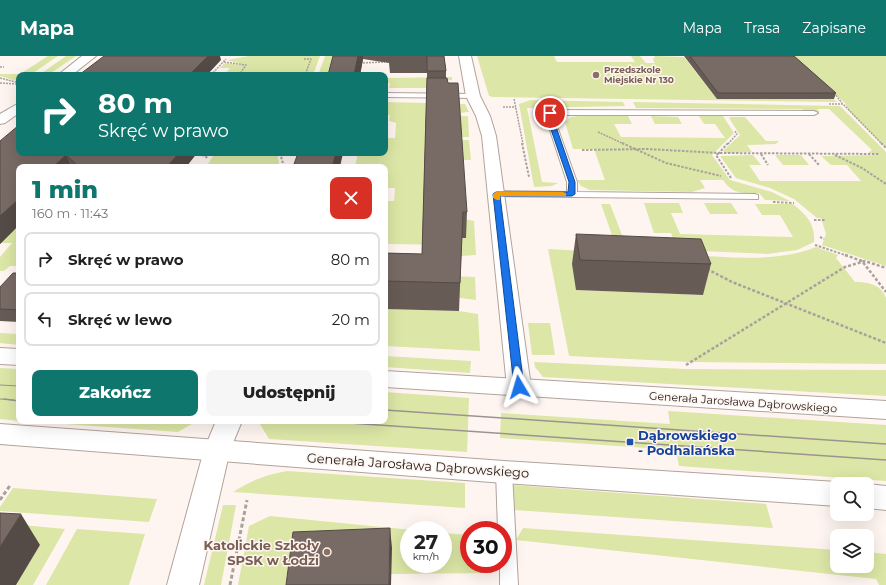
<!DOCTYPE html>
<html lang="pl">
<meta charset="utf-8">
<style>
body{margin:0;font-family:Montserrat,sans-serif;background:#f6f6f6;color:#222;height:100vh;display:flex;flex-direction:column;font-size:15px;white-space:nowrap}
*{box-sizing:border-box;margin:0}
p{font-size:13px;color:#767676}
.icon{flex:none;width:22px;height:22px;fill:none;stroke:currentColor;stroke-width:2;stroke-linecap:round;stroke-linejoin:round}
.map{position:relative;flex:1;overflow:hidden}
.details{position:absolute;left:16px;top:108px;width:372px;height:260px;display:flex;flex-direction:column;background:#fff;border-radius:8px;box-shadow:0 4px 16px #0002}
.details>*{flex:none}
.banner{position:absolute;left:16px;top:16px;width:372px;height:84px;border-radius:8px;box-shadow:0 4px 16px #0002;background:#0f766e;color:#fff;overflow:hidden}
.buttons{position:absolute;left:830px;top:421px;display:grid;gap:8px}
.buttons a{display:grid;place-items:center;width:44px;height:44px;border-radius:8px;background:#fff;box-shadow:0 4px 16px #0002;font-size:20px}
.speed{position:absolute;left:400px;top:465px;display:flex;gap:8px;font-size:20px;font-weight:700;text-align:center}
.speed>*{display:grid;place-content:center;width:52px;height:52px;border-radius:50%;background:#fff;box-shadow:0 4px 16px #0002;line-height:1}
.speed small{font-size:10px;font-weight:400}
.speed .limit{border:6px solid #d22;background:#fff;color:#111}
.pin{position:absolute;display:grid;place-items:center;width:34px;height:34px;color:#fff;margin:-17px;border:2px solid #fff;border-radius:50%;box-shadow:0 1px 4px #0007}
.me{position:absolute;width:44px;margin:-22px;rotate:353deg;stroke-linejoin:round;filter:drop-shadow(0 0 3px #0008)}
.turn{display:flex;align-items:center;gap:14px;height:84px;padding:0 16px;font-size:18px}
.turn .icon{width:52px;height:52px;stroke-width:2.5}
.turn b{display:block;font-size:28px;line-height:34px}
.round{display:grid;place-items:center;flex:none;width:42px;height:42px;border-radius:8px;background:#f6f6f6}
.headline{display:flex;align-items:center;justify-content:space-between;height:68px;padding:0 16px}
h1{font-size:24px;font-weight:800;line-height:30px;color:#0f766e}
.cta{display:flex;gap:8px;margin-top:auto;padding:8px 16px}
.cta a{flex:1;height:46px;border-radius:8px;background:#0f766e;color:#fff;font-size:16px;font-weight:800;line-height:46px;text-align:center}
.cta a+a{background:#f6f6f6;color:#222}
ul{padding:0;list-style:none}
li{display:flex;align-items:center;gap:12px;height:54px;margin:0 8px 6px;padding:0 8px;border:2px solid #e0e0e0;border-radius:8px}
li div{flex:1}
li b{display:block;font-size:15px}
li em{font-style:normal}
header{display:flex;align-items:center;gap:24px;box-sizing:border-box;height:56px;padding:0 20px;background:#0f766e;color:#fff}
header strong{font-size:19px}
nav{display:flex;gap:22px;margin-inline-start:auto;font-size:14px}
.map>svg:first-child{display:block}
.green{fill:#dce6a6}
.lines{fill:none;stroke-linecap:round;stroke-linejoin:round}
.lane-casing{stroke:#b2a29c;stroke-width:2}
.street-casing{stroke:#b2a29c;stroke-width:2}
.secondary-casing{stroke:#b2a29c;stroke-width:2}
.path-far3{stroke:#a9a19d;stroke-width:1.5;stroke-dasharray:2 1;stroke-linecap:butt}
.path-far2{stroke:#a9a19d;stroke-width:2;stroke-dasharray:2.5 1.5;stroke-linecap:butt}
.path-far1{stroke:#a9a19d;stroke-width:2.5;stroke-dasharray:3 2;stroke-linecap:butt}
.path{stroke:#a9a19d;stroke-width:3;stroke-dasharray:4 2.5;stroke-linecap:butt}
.lane{fill:#fff;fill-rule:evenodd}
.street{fill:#fff;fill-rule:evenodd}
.secondary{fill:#fff;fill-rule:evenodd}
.tram-far1{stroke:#9b9390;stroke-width:1}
.tram{stroke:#9b9390;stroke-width:1.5}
.wall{fill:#675b56}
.shaded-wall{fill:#544a46}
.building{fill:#786a64;stroke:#544a46}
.route{fill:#1a73e8;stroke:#114b97}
.slow{fill:#f59e0b}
.education-dot{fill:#8d6e63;stroke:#fff5f0;stroke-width:1.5}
.transit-dot{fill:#1a4fb4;stroke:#fff5f0;stroke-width:1.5}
.labels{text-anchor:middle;stroke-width:3;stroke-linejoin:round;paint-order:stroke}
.far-education-label{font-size:9px;font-weight:bold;fill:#785e54;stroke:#fff5f0;text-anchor:start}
.street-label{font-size:11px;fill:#221c1a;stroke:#fff5f0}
.near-transit-label{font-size:13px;font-weight:bold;fill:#164399;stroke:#fff5f0;text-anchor:start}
.near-street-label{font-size:13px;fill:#221c1a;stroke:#fff5f0}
.near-education-label{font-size:13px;font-weight:bold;fill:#785e54;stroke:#fff5f0;text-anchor:end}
</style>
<header>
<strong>Mapa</strong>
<nav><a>Mapa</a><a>Trasa</a><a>Zapisane</a></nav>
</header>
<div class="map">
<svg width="886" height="529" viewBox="0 0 886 529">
<rect width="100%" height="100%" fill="#fff5f0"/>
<!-- green -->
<path class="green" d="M48,0H58L30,19H19V26L0,20V18H20Z
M66,0H76L48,19H39Z
M249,0H320L313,19H224L230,12H220L225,7L241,9V8L227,4Z
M325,0H340L335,19H318Z
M477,0H554L557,6H635L631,0H640L646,7H655L653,4L655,0L684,1L717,43L832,42L837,46L493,41L489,40Z
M792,0H886V92L849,55L845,47Z
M452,21V24L443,25L427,32H389L390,27H385V22Z
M531,44L623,46L625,50L527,52L542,126L558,127L552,130L534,131L519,48Z
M385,46L465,48L469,56L458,57L465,163L474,165L476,199L461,200V189L385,188V172L387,171L388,163H385V145H394L395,132H385V111H355L358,97H385V82H395L396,67L389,65L390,59H385Z
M633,46L840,50L886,96V210L822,189L826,178L821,162H817L794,143L770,132L736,122L720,100L753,99L761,109H749L760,125H861L847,109H831L821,100L882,99L868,97L872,94L829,53H817L820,56H806L802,53L636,52Z
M458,60H468L469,81H459Z
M578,60H628L632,68H614L621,81L725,82L715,68H704L699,60H723L734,77L712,99L730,124L772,136L790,145L765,144L759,137C743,137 733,139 723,124H700L705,132L692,136L590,134L581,130L577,124H605L594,93H573L565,66L571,61Z
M651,60L678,61L682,68H655Z
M731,61H745L766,85H779L776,88L747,89L752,96L725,97L723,95L740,79L729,62Z
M459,84H469L471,104H461Z
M215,97H277L279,107L277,111H206Z
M775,99H801L809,109H783Z
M644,147H679L683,157H671L680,178L793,181L780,159H762L755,148H793C807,160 815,167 814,186L797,194L767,198L677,194L671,177H654Z
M704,147H731L738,158H710Z
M601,148H610L622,179H612Z
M0,173H19V210H10L4,215H0V201L12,187H0Z
M816,191L838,199L836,202L855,226C867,226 881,228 886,242C886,249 886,296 886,308L690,306L569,300L548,193L585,195L576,234L702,239L682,199C726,200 774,208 816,191Z
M426,219L475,221L476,244L460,242Z
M385,253L459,255L478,258L480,295L385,290Z
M528,267H550L555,299H532Z
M0,277L19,278V289L0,287Z
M385,300L471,305L470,317L385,311Z
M534,306L685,313L886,314V340L543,321L535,311Z
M0,312L19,313V365L0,363Z
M385,336L469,342L467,396L269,383L258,365H385Z
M668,355L886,369V425L679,410L676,394L500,382L501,357L670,368Z
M23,365H197L178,376Z
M287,415L465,427V452L233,436C253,424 265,419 287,415Z
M513,429L766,448L773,472L514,454Z
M13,432L157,443L149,466L0,455V451Z
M223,449H236L221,529H204Z
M270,460L412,474H409V508H443V477L469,479V508H493L491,517L391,518V492L294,529H238L249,470Z
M12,468L65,473L33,529H16L40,489L1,486Z
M523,472L837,494V510H867V496L886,498V529H879L876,523L516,484Z
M77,473L145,478L129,529H46Z"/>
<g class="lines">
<!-- lane casing -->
<g class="lane-casing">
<path id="lane" d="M385,37L473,38L477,40L473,42L385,41Z
M549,54L814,55L818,57L814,59H553L577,126V136L755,138L758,139V143L494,140L492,138L497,135L567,136V126L545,59Z
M504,410L509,412L512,416L518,529H500V508H503V474H498L496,416L499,412Z"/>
</g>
<!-- street casing -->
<g class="street-casing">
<path id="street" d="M82,0H96L72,19H58Z
M459,0H471L480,40L490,60L496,80L531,331L528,337L519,340L510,337L507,331L482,80L476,60L466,40Z
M19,47V57L5,67L0,68V58Z
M216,365H242L230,394L199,529H167L204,394Z"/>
</g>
<!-- secondary casing -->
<g class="secondary-casing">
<path id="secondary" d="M0,292L19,293V309L0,308Z
M385,315L886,345V363L385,331Z
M0,368L504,405L837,426L842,428H837V450L504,427L0,388Z
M867,428L886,430V454L867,452Z"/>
</g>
<!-- path-far3 -->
<path class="path-far3" d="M304,3H311L305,19
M224,6L246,9L239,19
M360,7L385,6
M0,11H4
M211,19L226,3
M0,22L19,27
M0,27L17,28
M834,37L842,47
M514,43L523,88
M829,48H843L882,88
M503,51H516
M598,76L624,88
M728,88L737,78L735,75"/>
<!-- path-far2 -->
<path class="path-far2" d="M522,87L529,121
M622,87L666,107L721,120
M881,87L886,92
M582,94L647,93L719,97L728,87
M198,97L208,102
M280,97L284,111
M761,98L768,109
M809,98L819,109
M835,99L862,112L886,128
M731,122L716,99L719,97L879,98
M773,146L794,147
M814,164H825
M820,181L824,183
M815,189L848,200"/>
<!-- path-far1 -->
<path class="path-far1" d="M845,199L862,205L886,236
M707,213L732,226L886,287
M686,309L845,211L865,205L886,212"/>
<!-- path -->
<path class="path" d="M0,444L11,428
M230,529L247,444"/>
<!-- lane -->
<use href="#lane" class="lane"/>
<!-- street -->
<use href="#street" class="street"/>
<!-- secondary -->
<use href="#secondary" class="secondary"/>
<!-- tram-far1 -->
<path class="tram-far1" d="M0,329L19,330
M0,343L14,344"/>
<!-- tram -->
<path class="tram" d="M4,343L19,345
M385,354L886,388
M320,365L886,404"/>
</g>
<!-- wall -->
<path class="wall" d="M333,0H444L446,15V22L467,156L466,182H462L459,255L385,253V197L422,198L427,17H390L389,7L363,3L360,19H328Z
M684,0H794L836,37L834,43H717Z
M0,85L19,97H197L186,111H19V169L0,188Z
M576,178L711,208L703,239L576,234L572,208Z
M19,217V266L0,265V231Z"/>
<!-- shaded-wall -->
<path class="shaded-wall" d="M208,0H220L221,4L207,19H189Z
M358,0H363V3L360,19H354Z
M179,97H197L186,111H167Z
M336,97H343L340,111H332Z
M66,99L71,111H53Z
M19,143V169L0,188V160Z
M21,458L40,489L16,529H0V491Z
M390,472L392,492L391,529H389Z"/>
<!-- building -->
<path class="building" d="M104,0H208L189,19H79Z
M333,0H358L354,19H328Z
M427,0H444L446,15H427Z
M690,0H794L836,37H718Z
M427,22H447L448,27H458L467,156H463L460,227L385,225V197L422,198Z
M19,69V97H179L167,111H79L66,99L53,111H19V143L0,160V85Z
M298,97H336L332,111H293Z
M576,178L701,183L711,208L580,204Z
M13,217H19V254L0,253V231Z
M0,457L21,458L0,491Z
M390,472L389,529H286L293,476Z"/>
<!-- route -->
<path class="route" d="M550,56L553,57L552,59L575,126V138L572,140H500L524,331L519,335L514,331L493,138L496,136H568L569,126L546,59Z"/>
<!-- slow -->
<path class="slow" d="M563,136L566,137V140H500V144H497L493,142V138L496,136Z"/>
<!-- markers -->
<g class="education-dot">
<circle cx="596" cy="19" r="4"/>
<circle cx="327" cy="496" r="4"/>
</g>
<rect class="transit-dot" x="626" y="382" width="8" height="8" rx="2"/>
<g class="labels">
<!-- far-education labels -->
<g class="far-education-label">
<text x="604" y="17">Przedszkole<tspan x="604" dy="10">Miejskie Nr 130</tspan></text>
</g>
<!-- street labels -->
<g class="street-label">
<text transform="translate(743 346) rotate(4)" y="4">Generała Jarosława Dąbrowskiego</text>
</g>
<!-- near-transit labels -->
<g class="near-transit-label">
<text x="638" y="384">Dąbrowskiego<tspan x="638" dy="15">- Podhalańska</tspan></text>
</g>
<!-- near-street labels -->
<g class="near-street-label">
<text transform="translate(418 409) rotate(4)" y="5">Generała Jarosława Dąbrowskiego</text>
</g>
<!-- near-education labels -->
<g class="near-education-label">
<text x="319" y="494">Katolickie Szkoły<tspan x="319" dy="15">SPSK w Łodzi</tspan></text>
</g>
</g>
</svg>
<div class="buttons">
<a><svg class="icon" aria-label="search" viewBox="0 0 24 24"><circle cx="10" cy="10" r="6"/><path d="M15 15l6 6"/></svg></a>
<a><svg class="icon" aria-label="layers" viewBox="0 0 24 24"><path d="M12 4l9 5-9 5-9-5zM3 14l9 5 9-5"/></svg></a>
</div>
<div class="speed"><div>27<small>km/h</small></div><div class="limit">30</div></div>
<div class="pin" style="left:550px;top:57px;background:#d93025"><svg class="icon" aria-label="arrive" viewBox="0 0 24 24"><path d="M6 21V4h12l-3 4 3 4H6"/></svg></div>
<svg class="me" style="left:519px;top:331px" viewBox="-20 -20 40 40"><path d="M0-17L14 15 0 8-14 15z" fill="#1a73e8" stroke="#fff" stroke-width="4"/></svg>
<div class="banner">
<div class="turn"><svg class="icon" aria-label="right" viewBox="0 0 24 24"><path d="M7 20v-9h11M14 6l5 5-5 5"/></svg><div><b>80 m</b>Skręć w prawo</div></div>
</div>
<section class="details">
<div class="headline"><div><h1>1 min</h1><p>160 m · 11:43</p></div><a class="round" style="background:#d93025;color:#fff"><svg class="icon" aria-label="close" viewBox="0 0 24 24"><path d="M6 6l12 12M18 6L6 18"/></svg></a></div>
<ul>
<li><svg class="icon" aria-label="right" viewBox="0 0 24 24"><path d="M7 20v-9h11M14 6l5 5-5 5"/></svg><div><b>Skręć w prawo</b></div><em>80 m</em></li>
<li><svg class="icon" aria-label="left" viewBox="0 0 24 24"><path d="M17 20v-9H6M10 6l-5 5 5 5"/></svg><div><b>Skręć w lewo</b></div><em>20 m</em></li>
</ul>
<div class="cta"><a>Zakończ</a><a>Udostępnij</a></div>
</section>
</div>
